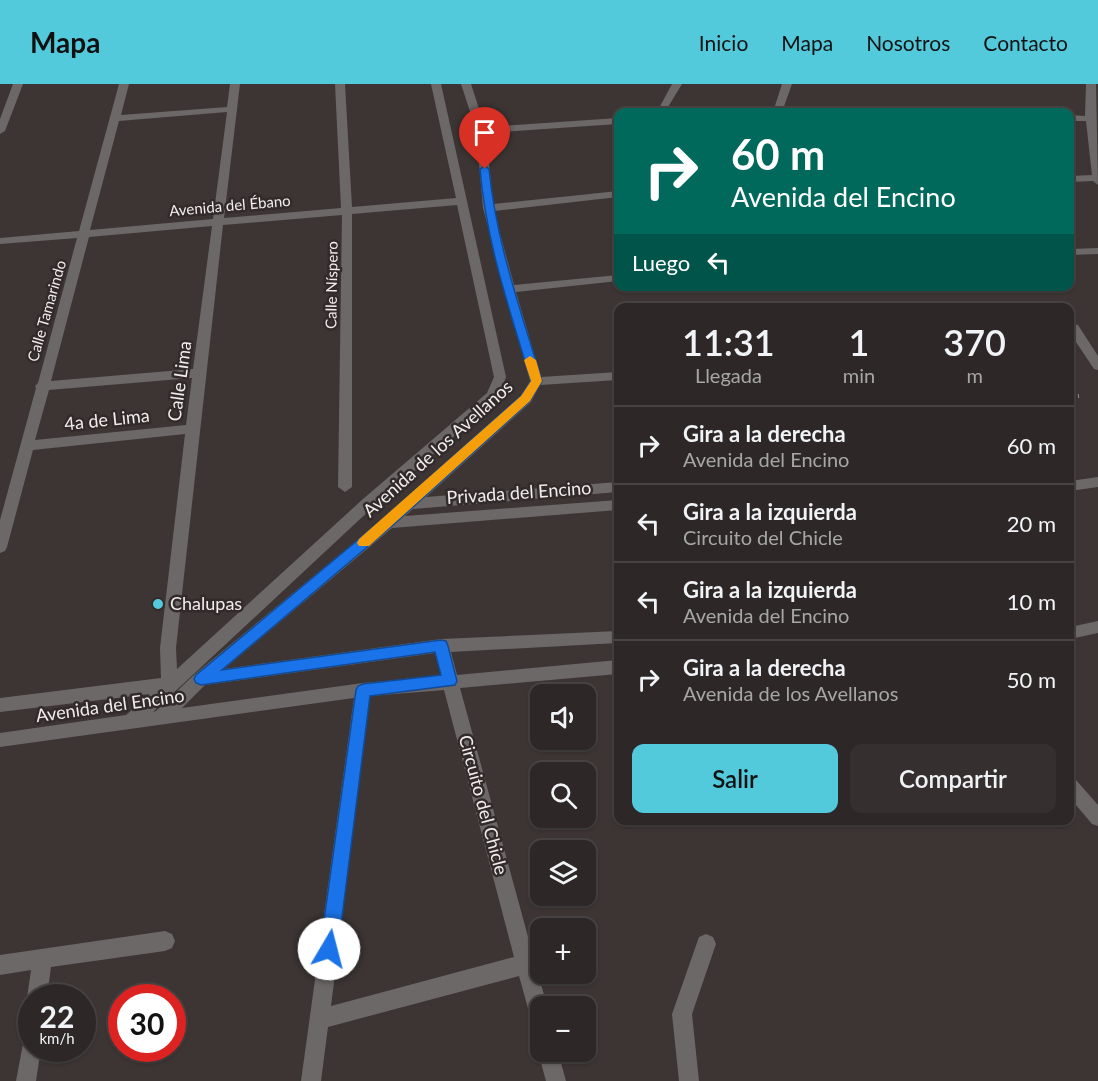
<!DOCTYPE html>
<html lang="es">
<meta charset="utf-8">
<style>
body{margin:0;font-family:Lato,sans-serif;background:#35302f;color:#f1f3f6;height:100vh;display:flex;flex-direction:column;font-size:22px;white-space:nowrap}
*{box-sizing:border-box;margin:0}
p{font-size:20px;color:#a7a6a7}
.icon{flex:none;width:33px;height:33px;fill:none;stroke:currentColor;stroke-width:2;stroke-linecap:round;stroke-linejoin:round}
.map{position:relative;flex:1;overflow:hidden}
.side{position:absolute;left:614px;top:219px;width:460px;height:522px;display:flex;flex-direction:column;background:#2d2827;border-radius:12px;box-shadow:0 2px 4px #0004,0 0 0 2px #484444}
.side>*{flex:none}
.hud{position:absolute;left:614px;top:24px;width:460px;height:183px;border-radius:12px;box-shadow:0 2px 4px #0004,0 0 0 2px #484444;background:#00695c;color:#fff;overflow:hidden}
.controls{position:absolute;left:530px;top:600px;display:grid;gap:12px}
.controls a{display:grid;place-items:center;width:66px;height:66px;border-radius:12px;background:#2d2827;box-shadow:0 2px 4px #0004,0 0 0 2px #484444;font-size:30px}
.speed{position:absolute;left:18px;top:900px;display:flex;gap:12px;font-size:30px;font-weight:700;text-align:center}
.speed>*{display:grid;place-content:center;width:78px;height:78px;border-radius:50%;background:#2d2827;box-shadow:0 2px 4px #0004,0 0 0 2px #484444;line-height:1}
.speed small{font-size:15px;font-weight:400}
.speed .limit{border:9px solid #d22;background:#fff;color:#111}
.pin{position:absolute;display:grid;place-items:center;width:51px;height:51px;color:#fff;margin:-62px -26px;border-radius:50% 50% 50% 0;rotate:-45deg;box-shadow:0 0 6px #0007}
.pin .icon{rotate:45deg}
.me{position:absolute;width:66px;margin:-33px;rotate:8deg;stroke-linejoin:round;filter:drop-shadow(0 0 4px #0008)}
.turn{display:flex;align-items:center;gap:21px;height:126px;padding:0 18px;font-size:27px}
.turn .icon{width:78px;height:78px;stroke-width:2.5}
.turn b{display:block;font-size:42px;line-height:51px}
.then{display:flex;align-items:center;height:57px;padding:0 18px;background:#0003;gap:12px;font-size:22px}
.eta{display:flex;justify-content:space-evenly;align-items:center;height:102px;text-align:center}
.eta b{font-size:36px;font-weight:600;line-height:42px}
.button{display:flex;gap:12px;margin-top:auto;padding:12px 18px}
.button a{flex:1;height:69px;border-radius:12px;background:#53cadc;color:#111;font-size:24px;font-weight:600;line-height:69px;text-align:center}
.button a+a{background:#35302f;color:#f1f3f6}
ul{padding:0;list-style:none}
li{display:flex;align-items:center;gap:18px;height:78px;padding:0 18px;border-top:2px solid #484444}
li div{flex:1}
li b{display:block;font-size:22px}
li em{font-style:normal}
header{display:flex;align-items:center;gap:36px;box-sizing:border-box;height:84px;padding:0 30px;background:#53cadc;color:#111}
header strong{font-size:28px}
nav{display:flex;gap:33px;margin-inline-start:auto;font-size:21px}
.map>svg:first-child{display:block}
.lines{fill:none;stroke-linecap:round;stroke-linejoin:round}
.path{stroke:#908b8a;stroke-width:4;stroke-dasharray:5 3;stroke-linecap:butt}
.minor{fill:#6c6868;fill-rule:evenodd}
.route{fill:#1a73e8;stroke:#114b97;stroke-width:1.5}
.slow{fill:#f59e0b}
.poi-dot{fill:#53cadc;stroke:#322b2a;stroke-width:2}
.labels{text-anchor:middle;stroke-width:5;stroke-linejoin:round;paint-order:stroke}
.far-street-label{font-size:15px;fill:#f1edec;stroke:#322b2a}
.street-label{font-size:18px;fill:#f1edec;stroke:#322b2a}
.poi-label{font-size:18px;fill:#f1edec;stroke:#322b2a;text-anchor:start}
</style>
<header>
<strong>Mapa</strong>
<nav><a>Inicio</a><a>Mapa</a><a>Nosotros</a><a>Contacto</a></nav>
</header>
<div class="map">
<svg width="1098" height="997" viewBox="0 0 1098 997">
<rect width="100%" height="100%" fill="#3c3534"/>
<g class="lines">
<!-- path -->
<path class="path" d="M1070,313L1079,312"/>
<!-- minor -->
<path class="minor" d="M13,0H23L5,47L0,50V35Z
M119,0H129L121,31L227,23L230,0H240L224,134L341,124L335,0H345L352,123L456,114L431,0H441L506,293L498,314L373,423L153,628L156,627L195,590L383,435L521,312L530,297L483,124L476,46L461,0H471L485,43L618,34V40L486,49L493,120L618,107V113L494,127L514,201L618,191V197L516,208L541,293L618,288V296L540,301L531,318L426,413L618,398V408L413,425L405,432L618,416V426L392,444L224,585L441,555L618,547V559L451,568L457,591L618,576V590L460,604L547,922H540V945L533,942L519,892L328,943L321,997H301L354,614L0,663V649L126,631L150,610L0,628V614L161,594L160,564L185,350L33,366L7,463L5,467L0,469V436L36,304L35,302L38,299L77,154L0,160V154L79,147ZM227,28L213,135L90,146L119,37ZM457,121L494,293L487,309L363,415L177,585L176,564L223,141L342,131L338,403L345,408L352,403V130ZM212,142L193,285L51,297L89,153ZM192,294L186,341L35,356L49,306ZM435,569L441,592L363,599L182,624L205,601ZM444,606L514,873L331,922L370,612Z
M672,0H682L665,28H657Z
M782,0H792L782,28H773Z
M1086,0H1096L1098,101L1093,97L1070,98V92L1092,91L1086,37H1070V31L1085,32Z
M1098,164V170L1070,171V165Z
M1074,240L1078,241L1098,272V286L1094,285L1070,249V241Z
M1098,393V403L1070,407V397Z
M1098,537V549L1070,555V543Z
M1070,694L1076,696L1098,721V742L1092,740L1070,714Z
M165,847L172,850L175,857L172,864L165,867L51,883L47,914H32V922L27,914L31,886L0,891V871Z
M706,850L713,853L716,860L692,930L699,997H679L672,930L699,853Z
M32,946V964H41L36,997H16L25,949Z
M540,963V968H558L566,997H546L538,968Z"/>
</g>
<!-- route -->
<path class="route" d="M485,82L489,85C496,158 521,227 542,297L530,317L392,442L222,586L441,556L446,557L448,562L457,597L455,601L370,612L338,865L335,871L329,873L323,871L320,865L356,606L358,602L363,600L441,591L435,568L201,601L196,599L194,595L196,591L383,435L521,312L531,297C510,227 486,158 480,85Z"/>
<!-- slow -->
<path class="slow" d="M530,272L536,276L542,297L530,317L369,462H359L357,459L359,455L521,312L531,297L524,276Z"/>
<!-- markers -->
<circle class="poi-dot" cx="158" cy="520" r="6"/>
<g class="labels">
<!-- far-street labels -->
<g class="far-street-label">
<text transform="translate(230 122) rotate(-5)" y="5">Avenida del Ébano</text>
<text transform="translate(332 201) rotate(-89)" y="5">Calle Níspero</text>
<text transform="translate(47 227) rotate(-74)" y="5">Calle Tamarindo</text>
</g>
<!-- street labels -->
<g class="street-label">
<text transform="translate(180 297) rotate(-82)" y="6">Calle Lima</text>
<text transform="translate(107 336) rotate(-6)" y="6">4a de Lima</text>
<text transform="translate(438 365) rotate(-42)" y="6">Avenida de los Avellanos</text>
<text transform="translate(519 409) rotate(-4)" y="6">Privada del Encino</text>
<text transform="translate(110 622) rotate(-8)" y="6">Avenida del Encino</text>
<text transform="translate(483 721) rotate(75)" y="6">Circuito del Chicle</text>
</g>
<!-- poi labels -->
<g class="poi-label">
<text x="170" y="526">Chalupas</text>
</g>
</g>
</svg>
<div class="controls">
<a><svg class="icon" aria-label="sound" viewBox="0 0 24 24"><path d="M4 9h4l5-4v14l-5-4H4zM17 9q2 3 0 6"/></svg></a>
<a><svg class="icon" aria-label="search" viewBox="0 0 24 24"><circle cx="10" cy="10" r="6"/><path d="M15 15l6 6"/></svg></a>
<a><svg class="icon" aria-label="layers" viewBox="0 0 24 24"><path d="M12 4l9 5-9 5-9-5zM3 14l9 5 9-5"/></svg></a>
<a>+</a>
<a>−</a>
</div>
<div class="speed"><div>22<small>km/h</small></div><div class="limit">30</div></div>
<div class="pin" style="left:485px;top:85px;background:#d93025"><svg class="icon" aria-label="arrive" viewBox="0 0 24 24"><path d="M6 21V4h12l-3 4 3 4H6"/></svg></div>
<svg class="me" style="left:329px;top:865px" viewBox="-20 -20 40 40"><circle r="19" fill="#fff"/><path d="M0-13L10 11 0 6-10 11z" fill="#1a73e8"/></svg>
<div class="hud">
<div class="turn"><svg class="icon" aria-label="right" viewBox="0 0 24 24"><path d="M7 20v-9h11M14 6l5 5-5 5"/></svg><div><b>60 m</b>Avenida del Encino</div></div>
<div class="then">Luego<svg class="icon" aria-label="left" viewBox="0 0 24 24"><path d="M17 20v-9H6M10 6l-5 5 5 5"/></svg></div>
</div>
<section class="side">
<div class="eta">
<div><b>11:31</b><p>Llegada</p></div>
<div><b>1</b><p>min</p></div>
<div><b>370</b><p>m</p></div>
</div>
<ul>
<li><svg class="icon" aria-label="right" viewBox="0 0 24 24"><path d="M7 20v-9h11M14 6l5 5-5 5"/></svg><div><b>Gira a la derecha</b><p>Avenida del Encino</p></div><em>60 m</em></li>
<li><svg class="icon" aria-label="left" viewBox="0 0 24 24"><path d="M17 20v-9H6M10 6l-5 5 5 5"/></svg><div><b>Gira a la izquierda</b><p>Circuito del Chicle</p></div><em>20 m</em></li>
<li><svg class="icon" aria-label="left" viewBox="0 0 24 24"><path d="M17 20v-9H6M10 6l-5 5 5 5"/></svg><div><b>Gira a la izquierda</b><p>Avenida del Encino</p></div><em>10 m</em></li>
<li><svg class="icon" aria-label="right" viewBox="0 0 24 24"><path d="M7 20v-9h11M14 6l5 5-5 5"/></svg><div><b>Gira a la derecha</b><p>Avenida de los Avellanos</p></div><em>50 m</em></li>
</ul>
<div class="button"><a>Salir</a><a>Compartir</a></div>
</section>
</div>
